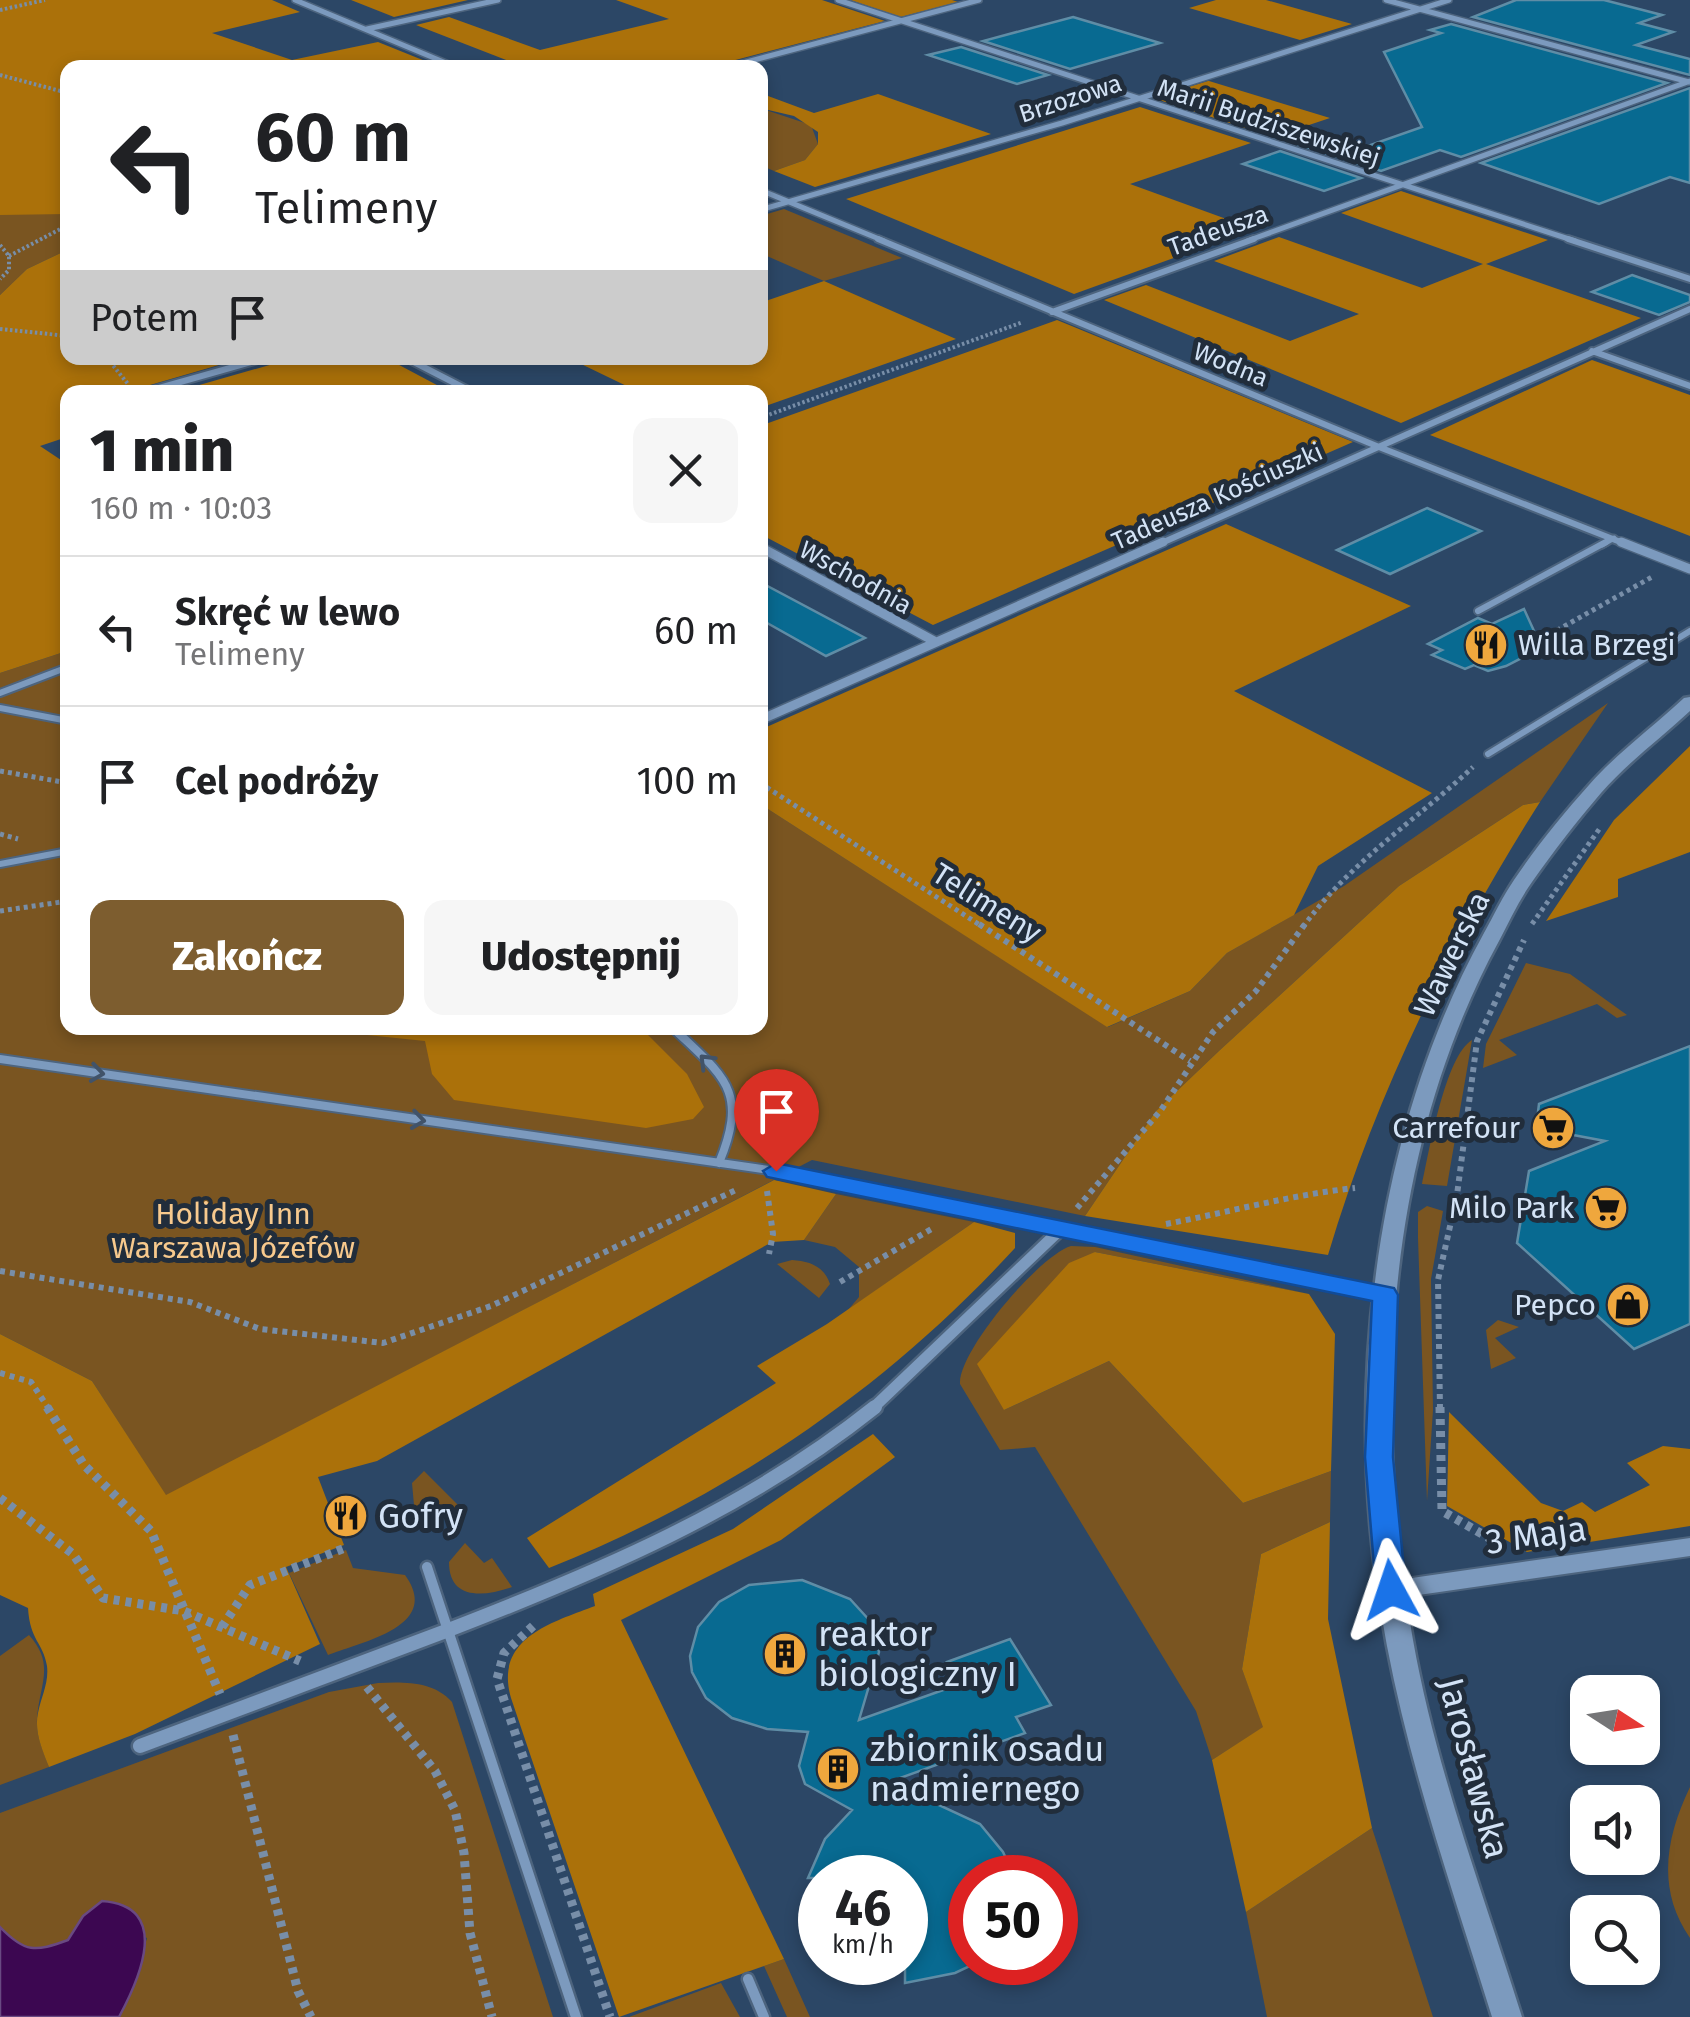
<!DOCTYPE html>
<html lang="pl">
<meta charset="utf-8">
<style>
body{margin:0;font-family:"Fira Sans",sans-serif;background:#f6f6f6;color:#202124;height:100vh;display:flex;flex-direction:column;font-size:38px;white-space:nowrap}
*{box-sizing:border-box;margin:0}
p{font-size:32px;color:#757577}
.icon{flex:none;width:55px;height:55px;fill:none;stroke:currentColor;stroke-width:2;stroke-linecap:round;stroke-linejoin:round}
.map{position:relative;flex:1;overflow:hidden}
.side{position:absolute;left:60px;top:385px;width:708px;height:650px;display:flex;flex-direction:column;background:#fff;border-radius:20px;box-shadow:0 5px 15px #0003}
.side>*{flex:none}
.top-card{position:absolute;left:60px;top:60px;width:708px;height:305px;border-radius:20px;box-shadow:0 5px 15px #0003;background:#fff;color:#202124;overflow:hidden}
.needle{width:65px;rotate:102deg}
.controls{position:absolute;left:1570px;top:1675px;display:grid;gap:20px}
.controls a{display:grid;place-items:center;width:90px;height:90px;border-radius:20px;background:#fff;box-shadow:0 5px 15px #0003;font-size:50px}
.speed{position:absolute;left:798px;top:1855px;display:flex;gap:20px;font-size:50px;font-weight:700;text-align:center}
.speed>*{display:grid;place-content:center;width:130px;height:130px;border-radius:50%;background:#fff;box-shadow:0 5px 15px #0003;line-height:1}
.speed small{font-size:25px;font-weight:400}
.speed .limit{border:15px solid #d22;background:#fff;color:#111}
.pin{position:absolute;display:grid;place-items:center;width:85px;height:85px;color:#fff;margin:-102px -42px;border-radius:50% 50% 50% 0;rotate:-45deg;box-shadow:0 0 10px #0007}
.pin .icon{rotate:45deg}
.me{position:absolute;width:110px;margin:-55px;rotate:355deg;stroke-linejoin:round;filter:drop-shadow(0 0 8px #0008)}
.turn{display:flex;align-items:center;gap:35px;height:210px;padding:0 30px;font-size:45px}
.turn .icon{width:130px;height:130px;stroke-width:2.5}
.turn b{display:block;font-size:70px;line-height:85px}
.then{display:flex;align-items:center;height:95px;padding:0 30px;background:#0003;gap:20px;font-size:38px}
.round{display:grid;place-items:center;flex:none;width:105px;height:105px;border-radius:20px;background:#f6f6f6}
.summary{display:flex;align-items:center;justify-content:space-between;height:170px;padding:0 30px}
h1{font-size:60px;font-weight:800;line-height:75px}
.cta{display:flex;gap:20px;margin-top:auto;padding:20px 30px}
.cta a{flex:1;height:115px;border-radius:20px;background:#7d5d2f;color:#fff;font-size:40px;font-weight:800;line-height:115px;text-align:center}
.cta a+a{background:#f6f6f6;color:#202124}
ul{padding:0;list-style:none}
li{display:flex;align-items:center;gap:30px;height:150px;padding:0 30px;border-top:2px solid #e0e0e0}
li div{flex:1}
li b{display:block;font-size:38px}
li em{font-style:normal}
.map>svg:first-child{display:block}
.green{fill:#7a5521}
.forest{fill:#ab710a}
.water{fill:#3c0751;stroke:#694982;stroke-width:2.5}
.building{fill:#086a91;stroke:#5f8da6;stroke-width:2.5}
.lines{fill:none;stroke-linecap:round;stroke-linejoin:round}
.service-far3-casing{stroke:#4d647e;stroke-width:9}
.service-far2-casing{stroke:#4d647e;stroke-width:10}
.service-far1-casing{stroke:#4d647e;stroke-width:12}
.service-casing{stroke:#4d647e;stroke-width:15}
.minor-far4-casing{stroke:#4d647e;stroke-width:8}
.minor-far3-casing{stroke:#4d647e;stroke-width:10}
.minor-far2-casing{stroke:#4d647e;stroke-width:12}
.minor-far1-casing{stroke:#4d647e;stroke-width:16}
.minor-casing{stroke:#4d647e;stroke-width:19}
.tertiary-casing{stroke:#4d647e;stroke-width:4}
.secondary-casing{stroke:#4d647e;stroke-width:5}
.path-far3{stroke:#788ea8;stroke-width:4;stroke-dasharray:2.5 2.5;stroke-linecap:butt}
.path-far2{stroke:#788ea8;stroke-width:5;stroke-dasharray:4 4;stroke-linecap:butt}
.path-far1{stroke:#788ea8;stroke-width:6;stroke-dasharray:5 5;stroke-linecap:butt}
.path{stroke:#788ea8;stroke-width:9;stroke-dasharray:6 6;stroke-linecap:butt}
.service-far3{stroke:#7c9abe;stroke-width:5}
.service-far2{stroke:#7c9abe;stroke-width:6}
.service-far1{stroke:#7c9abe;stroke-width:8}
.service{stroke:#7c9abe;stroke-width:10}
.minor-far4{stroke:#7c9abe;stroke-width:5}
.minor-far3{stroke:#7c9abe;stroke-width:6}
.minor-far2{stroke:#7c9abe;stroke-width:9}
.minor-far1{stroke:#7c9abe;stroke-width:11}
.minor{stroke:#7c9abe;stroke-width:14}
.tertiary{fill:#7c9abe;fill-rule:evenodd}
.secondary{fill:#7c9abe;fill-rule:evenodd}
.oneway{stroke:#415369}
.route{fill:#1a73e8;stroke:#114b97;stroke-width:2.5}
.labels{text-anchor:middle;stroke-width:10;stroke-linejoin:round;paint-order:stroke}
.far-street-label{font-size:25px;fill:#d3e3f6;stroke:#212d3b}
.poi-label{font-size:30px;fill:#d3e3f6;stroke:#212d3b;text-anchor:end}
.street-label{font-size:30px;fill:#d3e3f6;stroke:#212d3b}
.park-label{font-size:30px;fill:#f7c98d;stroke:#212d3b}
.near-poi-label{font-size:35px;fill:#d3e3f6;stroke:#212d3b;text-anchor:start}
.near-street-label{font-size:35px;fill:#d3e3f6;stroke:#212d3b}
</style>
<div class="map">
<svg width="1690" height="2017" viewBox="0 0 1690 2017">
<rect width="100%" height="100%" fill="#2c4766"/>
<!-- green -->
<path class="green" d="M760,108L811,125L818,144L805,160L774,171L760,165Z
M784,209L902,258L824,281L760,253V216Z
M11,211L67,214V250L27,269L0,295V215Z
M67,651L68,1028H760V804L1108,1027L1190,991L1227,953L1344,886L1608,703L1540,802L1523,805L1399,886L1220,1050L1156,1111L1085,1216L812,1160L166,1496L92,1381L0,1334V673Z
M1526,963L1570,974L1627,1015L1617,1018L1597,1004L1499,1040L1517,1055L1483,1068L1486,1044Z
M1472,1040L1447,1186L1422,1184C1429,1152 1445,1056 1472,1040Z
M836,1194L974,1222L848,1310L859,1297V1267L835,1247L804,1240Z
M1427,1206L1443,1211L1431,1279L1433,1410L1427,1501L1418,1238V1212Z
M1071,1246L1095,1247L1309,1294L1095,1252L1004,1410L1109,1361L1243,1503L1331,1471L1330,1522L1261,1554L1242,1669L1264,1727L1212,1760L1196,1711L1035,1447L1000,1450L960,1384C958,1351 1040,1255 1071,1246Z
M792,1260C809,1261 824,1266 830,1284L819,1298L777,1264Z
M1498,1320L1519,1327L1495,1338L1516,1358L1491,1369L1486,1330Z
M424,1471L463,1510L435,1516L414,1505L412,1483Z
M465,1543L484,1563L492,1558L512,1587C483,1597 449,1600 449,1562Z
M346,1550L353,1568L405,1575C442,1626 364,1641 328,1655L289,1573Z
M29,1635C56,1665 39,1685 37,1719C36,1736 43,1751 49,1767L0,1785V1656Z
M378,1683C405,1682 433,1681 452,1702L553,2017H119L132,1992L147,1938L83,1916L69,1940L44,1949L19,1947L0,1927V1813L329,1692Z
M1690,1787V1938C1656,1889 1666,1837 1690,1787Z
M1372,1828L1433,2017H1267L1246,1912Z
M784,1959L810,2017H787L764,1966Z
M721,1983L740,2017H629Z"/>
<!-- forest -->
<path class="forest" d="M0,0H272L300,12L212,33L292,60L378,42L440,67L68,68L67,214L0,215Z
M351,0H468L394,17Z
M616,0H822L885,21L705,68L524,67L416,25L449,17L540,50L669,19Z
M850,0H952L958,2L901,17Z
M1216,0H1266L1352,24L1300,40L1189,8Z
M1208,81H1209L1330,118L1273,137L1153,98Z
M760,93L814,113L878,94L991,134L815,187L774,171L805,160L818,144V132L794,116L760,108Z
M1140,107L1251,143L1130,184L1254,229L1074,294L846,199Z
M1401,191L1548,240L1486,264L1641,318L1401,423L1104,300L1146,285L1290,341L1359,314L1214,261L1279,237L1422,288L1483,264L1341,213Z
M67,250L68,358H243L126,392H68L67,437L40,446L67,464V651L0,673V295L27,269Z
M824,281L956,339L760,408V392H639L579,363L597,358H760V303Z
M1057,320L1353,442L933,625L760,534V426Z
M294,358H386L450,392H175Z
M1592,360L1690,395V536L1430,435Z
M1226,524L1411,606L1234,691L1432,793L1318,866L1294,915L1227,953L1190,991L1107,1027L760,804V730Z
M1690,746V852L1618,879V897L1546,921L1614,820Z
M1540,802C1450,944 1376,1094 1328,1255L1085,1216L1156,1111L1220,1050L1399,886L1523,805Z
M341,1028H641L687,1074L704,1107L693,1119L646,1128L454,1100L432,1074L425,1041L338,1032Z
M774,1180L836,1194L804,1240L772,1242L377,1461L318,1477L344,1545L286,1567L320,1644L135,1734L49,1767C42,1750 34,1731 38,1713C41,1697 49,1683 47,1666C43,1642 30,1641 28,1608L0,1595V1334L92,1381L166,1495Z
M974,1222L1015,1233V1248C884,1391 728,1496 549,1568L527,1538L776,1383L757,1366L827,1324Z
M1095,1252L1309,1294L1335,1334L1331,1471L1243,1503L1109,1361L1004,1410L977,1364L1069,1263Z
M1449,1412L1541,1503L1563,1511L1582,1502L1595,1512L1650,1485L1627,1463L1663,1446L1690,1449V1526L1527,1552L1447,1506Z
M873,1434L895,1457L781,1540L621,1620L784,1959L619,2017L511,1698C494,1639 550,1623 595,1606L593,1594L733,1529Z
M1330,1522L1328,1619L1372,1828L1246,1912L1212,1760L1263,1727L1242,1669L1261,1554Z"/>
<!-- water -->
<path class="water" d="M102,1901C172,1906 140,1978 119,2017H0V1927C25,1953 35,1952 68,1940L83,1916Z"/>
<!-- building -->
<path class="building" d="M1516,0H1604L1662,15L1639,23L1673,32L1636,45L1690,59V75L1473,17Z
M1073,17L1160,43L1070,69L983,41Z
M1451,24L1667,83L1461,157L1440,150L1381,171L1300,145L1328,135L1365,147L1422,127L1384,52L1441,33L1430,30Z
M961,47L1048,75L1017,84L928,55Z
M1690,88V183L1670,177L1599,204L1481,163Z
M1280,151L1361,178L1324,191L1243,164Z
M1632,275L1690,295V302L1659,315L1592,292Z
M1427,508L1481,531L1390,574L1337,550Z
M760,582L865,638L826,656L760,619Z
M1524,609L1535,633L1526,637L1545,646L1506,666L1488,671L1474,665L1465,669L1432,655L1442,650L1428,644L1478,618L1492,624Z
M1690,1046V1324L1634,1349L1517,1243L1529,1171L1605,1141L1536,1128L1539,1104Z
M802,1580L850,1599L871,1622L879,1652L859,1720L960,1684L947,1662L1010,1639L1051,1705L1016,1717L1025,1733L889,1782L980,1824L1003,1852L1015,1878H970V1966L955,1973L905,1983V1878H808L825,1839L852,1810L805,1784L799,1766L808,1732L767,1729L732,1718L706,1698L692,1672L690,1656L698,1627L719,1602L749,1585Z"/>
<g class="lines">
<!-- service-far3 casing -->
<g class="service-far3-casing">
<path id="service-far3" d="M1602,545L1614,538"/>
</g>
<!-- service-far2 casing -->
<g class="service-far2-casing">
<path id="service-far2" d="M1478,611L1606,542
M0,693L68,667
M0,708L68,721
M1488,754L1690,631
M0,864L68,851"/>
</g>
<!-- service-far1 casing -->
<g class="service-far1-casing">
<path id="service-far1" d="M673,1028C724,1077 749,1090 719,1163
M0,1059L776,1171"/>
</g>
<!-- service casing -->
<g class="service-casing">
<path id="service" d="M427,1567L576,2017
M748,1979L764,2017"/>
</g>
<!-- minor-far4 casing -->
<g class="minor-far4-casing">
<path id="minor-far4" d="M295,0L458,68
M838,0L1575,241
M1386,0L1689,82
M367,29L498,0
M724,68L979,0
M760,190L884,241
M760,210L1062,123L1449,0
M1247,241L1690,81"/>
</g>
<!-- minor-far3 casing -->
<g class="minor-far3-casing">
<path id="minor-far3" d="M878,239L1379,447L1628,545
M1568,239L1690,279
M1052,312L1254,239
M1592,351L1690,386
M406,358L472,392
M145,392L265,358
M1157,545L1690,309"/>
</g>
<!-- minor-far2 casing -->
<g class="minor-far2-casing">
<path id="minor-far2" d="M1621,542L1690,569
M760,547L934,641
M760,720L1163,542"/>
</g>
<!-- minor-far1 casing -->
<g class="minor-far1-casing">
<path id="minor-far1" d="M776,1171L1384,1294
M872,1409L1061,1229"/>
</g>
<!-- minor casing -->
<g class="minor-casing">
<path id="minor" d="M140,1746C242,1708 344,1670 446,1631C599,1572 746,1510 875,1407"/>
</g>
<!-- tertiary casing -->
<g class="tertiary-casing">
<path id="tertiary" d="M1690,1538V1556L1391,1599L1383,1596L1380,1590L1383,1584L1391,1581Z"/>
</g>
<!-- secondary casing -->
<g class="secondary-casing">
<path id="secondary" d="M1690,697V711C1661,738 1627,763 1601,793C1577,821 1553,852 1532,882C1519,900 1509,922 1499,941C1385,1150 1371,1410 1413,1640C1436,1769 1483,1893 1522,2017H1492C1454,1894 1411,1772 1387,1646C1342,1411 1368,1143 1484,933C1494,915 1503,896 1514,880C1536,847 1563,814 1589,785C1617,753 1653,727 1684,698Z"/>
</g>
<!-- path-far3 -->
<path class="path-far3" d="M0,10L45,0
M0,75L68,93
M0,245L9,256V270L0,279
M9,256L68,225
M0,329L68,336
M107,358L128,384
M760,418L1023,322"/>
<!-- path-far2 -->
<path class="path-far2" d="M1536,642L1652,577
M0,771L68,783
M760,783L983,927
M0,834L18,839
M0,911L68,901
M1532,924L1600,828
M1303,927C1350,862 1415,821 1473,767"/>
<!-- path-far1 -->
<path class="path-far1" d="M979,924L1190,1061
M767,1191L773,1234L769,1254
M1077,1208L1161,1110L1213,1032L1256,991L1305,924
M1166,1224C1230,1212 1290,1195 1355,1188
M0,1271L190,1302L260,1329L383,1343L491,1306L738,1189
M840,1282L935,1227
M0,1373L31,1382L49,1409
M1440,1409L1438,1280L1457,1195L1477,1041L1524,940"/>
<!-- path -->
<path class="path" d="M47,1407L84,1465L151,1531L220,1694
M1440,1407L1442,1511L1503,1546
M0,1498L73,1554L103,1598L184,1611L300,1661
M533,1626L504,1653L497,1679L610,2017
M222,1627L250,1585L345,1548
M367,1687L435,1771L455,1810L464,1853L470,1933L492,2017
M233,1735L298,1991L311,2017"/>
<!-- service-far3 -->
<use href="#service-far3" class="service-far3"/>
<!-- service-far2 -->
<use href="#service-far2" class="service-far2"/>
<!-- service-far1 -->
<use href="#service-far1" class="service-far1"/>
<!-- service -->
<use href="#service" class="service"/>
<!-- minor-far4 -->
<use href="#minor-far4" class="minor-far4"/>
<!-- minor-far3 -->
<use href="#minor-far3" class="minor-far3"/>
<!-- minor-far2 -->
<use href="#minor-far2" class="minor-far2"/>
<!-- minor-far1 -->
<use href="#minor-far1" class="minor-far1"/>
<!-- minor -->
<use href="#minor" class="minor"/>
<!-- tertiary -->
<use href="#tertiary" class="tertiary"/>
<!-- secondary -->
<use href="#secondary" class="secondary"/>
</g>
<!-- one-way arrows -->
<defs><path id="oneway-chevron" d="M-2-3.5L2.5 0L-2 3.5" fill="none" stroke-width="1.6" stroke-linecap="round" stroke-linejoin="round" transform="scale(2.5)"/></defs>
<g class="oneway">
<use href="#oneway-chevron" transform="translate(706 1061) rotate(-135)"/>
<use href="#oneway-chevron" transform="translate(97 1073) rotate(8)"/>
<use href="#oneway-chevron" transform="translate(418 1120) rotate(8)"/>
</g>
<!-- route -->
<path class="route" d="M776,1163L1394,1288L1398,1295L1393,1457L1406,1590L1402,1598H1381L1376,1590L1365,1457L1372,1301L767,1177L763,1171Z"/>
<!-- icons -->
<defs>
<g id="restaurant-disc" transform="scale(2.25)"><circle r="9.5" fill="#efa73d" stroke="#212d3b"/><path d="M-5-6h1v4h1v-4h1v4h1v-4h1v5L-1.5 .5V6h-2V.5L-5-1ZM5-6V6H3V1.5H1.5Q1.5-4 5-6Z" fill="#111"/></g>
<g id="supermarket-disc" transform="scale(2.25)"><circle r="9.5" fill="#efa73d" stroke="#212d3b"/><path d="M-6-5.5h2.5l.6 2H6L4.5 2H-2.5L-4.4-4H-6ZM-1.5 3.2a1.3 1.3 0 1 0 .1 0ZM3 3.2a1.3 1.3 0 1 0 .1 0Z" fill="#111"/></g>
<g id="shop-disc" transform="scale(2.25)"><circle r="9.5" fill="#efa73d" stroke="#212d3b"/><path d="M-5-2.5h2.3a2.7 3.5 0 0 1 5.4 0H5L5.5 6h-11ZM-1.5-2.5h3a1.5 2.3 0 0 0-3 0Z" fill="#111"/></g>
<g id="building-disc" transform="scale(2.25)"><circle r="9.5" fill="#efa73d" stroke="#212d3b"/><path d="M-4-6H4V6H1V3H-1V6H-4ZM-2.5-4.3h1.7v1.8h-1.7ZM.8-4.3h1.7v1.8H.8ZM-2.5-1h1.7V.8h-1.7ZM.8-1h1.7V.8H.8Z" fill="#111"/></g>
</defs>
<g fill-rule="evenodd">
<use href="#restaurant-disc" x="1486" y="645"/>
<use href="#supermarket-disc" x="1553" y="1128"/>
<use href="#supermarket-disc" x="1606" y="1208"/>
<use href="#shop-disc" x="1628" y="1305"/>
<use href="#restaurant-disc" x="346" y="1516"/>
<use href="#building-disc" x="785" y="1654"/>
<use href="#building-disc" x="838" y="1769"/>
</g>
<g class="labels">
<!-- far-street labels -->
<g class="far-street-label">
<text transform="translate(1070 98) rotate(-18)" y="9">Brzozowa</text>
<text transform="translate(1269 122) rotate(18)" y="9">Marii Budziszewskiej</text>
<text transform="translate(1218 230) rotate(-20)" y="9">Tadeusza</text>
<text transform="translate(1231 364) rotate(22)" y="9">Wodna</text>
<text transform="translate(1217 496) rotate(-24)" y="9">Tadeusza Kościuszki</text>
<text transform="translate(856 577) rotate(29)" y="9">Wschodnia</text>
</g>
<!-- poi labels -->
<g class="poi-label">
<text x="1518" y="655" text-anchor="start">Willa Brzegi</text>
<text x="1520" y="1138">Carrefour</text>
<text x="1574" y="1218">Milo Park</text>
<text x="1596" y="1315">Pepco</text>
</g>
<!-- street labels -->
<g class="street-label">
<text transform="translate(987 903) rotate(32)" y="10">Telimeny</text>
<text transform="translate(1452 954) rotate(-64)" y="10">Wawerska</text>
</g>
<!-- park labels -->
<g class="park-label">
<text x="233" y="1224">Holiday Inn<tspan x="233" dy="34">Warszawa Józefów</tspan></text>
</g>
<!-- near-poi labels -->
<g class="near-poi-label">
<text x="378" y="1528">Gofry</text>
<text x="818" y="1646">reaktor<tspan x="818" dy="40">biologiczny I</tspan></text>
<text x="870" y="1761">zbiornik osadu<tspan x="870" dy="40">nadmiernego</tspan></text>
</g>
<!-- near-street labels -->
<g class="near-street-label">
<text transform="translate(1536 1535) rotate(-8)" y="12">3 Maja</text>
<text transform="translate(1474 1768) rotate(75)" y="12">Jarosławska</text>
</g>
</g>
</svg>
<div class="controls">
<a><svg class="needle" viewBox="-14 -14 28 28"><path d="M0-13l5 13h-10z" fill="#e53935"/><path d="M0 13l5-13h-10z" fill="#757577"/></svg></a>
<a><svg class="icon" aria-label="sound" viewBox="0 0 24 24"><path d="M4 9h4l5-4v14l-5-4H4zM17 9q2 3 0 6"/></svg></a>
<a><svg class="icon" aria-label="search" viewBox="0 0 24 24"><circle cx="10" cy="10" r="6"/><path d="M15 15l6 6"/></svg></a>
</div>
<div class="speed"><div>46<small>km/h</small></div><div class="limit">50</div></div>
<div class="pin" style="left:776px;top:1171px;background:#d93025"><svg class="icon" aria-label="arrive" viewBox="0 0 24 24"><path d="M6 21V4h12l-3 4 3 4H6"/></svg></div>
<svg class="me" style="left:1391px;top:1590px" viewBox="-20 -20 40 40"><path d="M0-17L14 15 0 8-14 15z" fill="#1a73e8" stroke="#fff" stroke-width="4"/></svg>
<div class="top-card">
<div class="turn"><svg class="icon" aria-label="left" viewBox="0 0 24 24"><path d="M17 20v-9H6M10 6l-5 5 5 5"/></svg><div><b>60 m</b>Telimeny</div></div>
<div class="then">Potem<svg class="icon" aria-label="arrive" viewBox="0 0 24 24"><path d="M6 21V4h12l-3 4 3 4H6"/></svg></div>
</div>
<section class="side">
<div class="summary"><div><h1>1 min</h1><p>160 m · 10:03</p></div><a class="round"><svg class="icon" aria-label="close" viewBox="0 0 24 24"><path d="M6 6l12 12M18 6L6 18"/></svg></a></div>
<ul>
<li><svg class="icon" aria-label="left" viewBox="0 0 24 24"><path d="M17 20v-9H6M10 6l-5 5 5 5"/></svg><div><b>Skręć w lewo</b><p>Telimeny</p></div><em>60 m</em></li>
<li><svg class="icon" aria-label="arrive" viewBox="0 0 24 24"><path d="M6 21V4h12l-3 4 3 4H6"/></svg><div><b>Cel podróży</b></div><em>100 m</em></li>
</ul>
<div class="cta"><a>Zakończ</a><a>Udostępnij</a></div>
</section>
</div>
